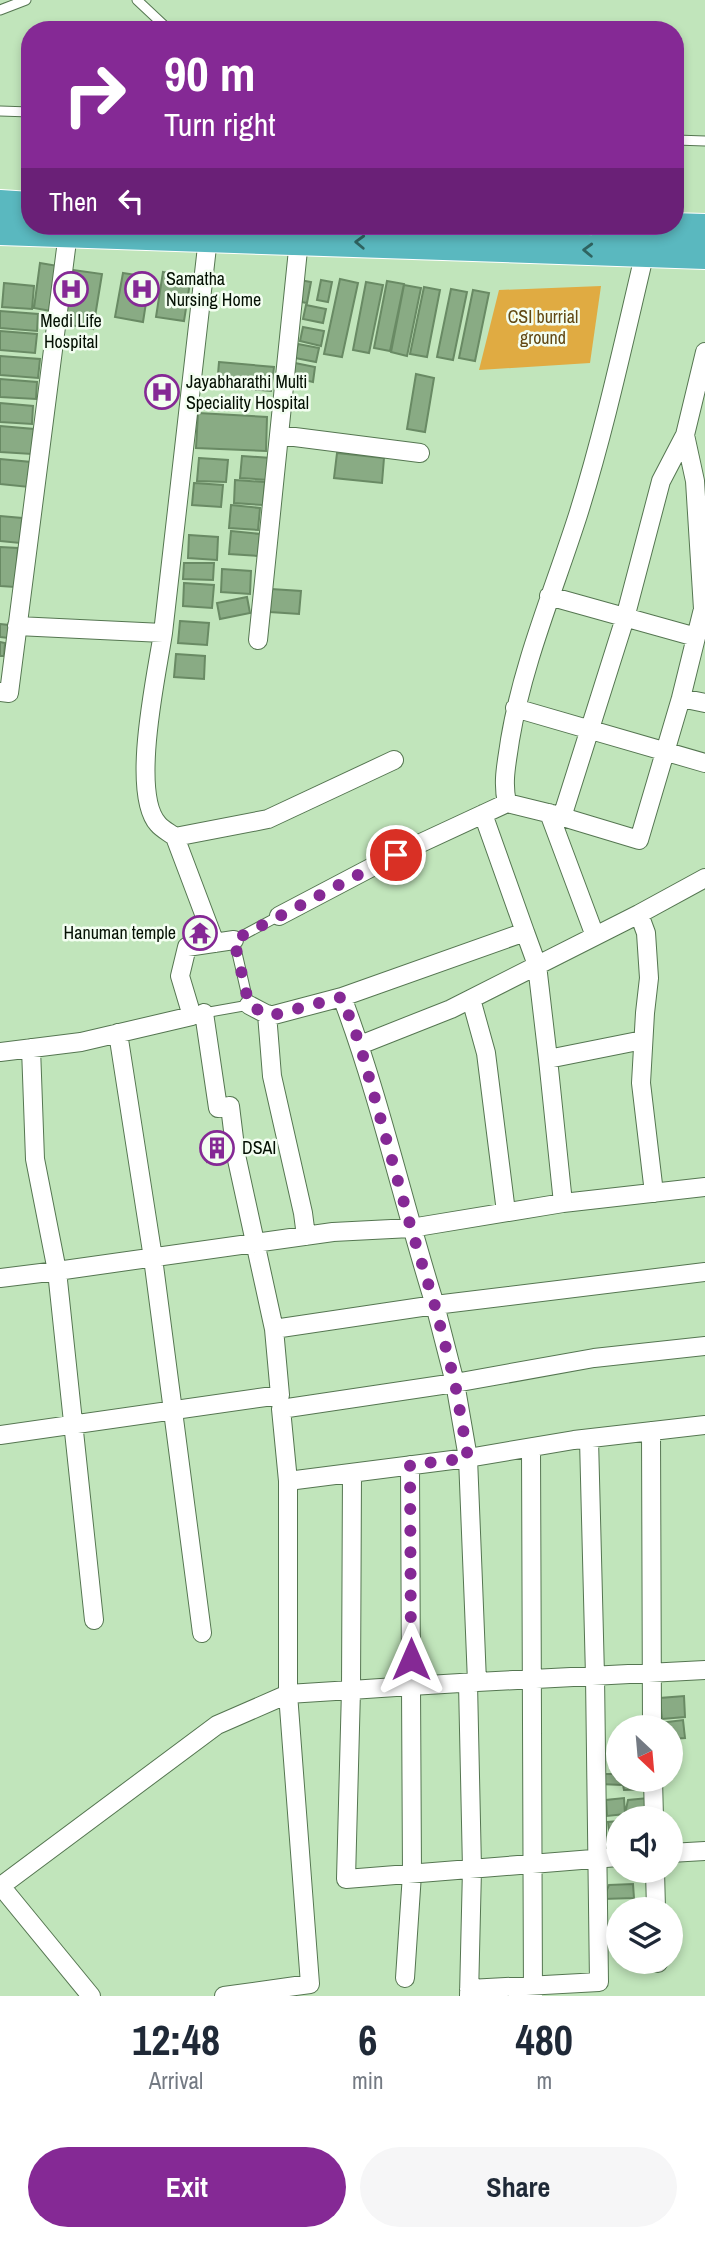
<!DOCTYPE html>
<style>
body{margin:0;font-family:"Archivo Narrow",sans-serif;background:#f6f6f7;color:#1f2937;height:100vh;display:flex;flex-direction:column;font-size:26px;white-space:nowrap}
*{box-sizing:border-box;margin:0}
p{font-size:23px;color:#747a83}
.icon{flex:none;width:38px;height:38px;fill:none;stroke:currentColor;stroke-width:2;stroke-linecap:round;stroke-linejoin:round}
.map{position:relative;height:1996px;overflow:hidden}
.sheet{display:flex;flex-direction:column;background:#fff;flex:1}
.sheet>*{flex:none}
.banner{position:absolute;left:21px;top:21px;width:663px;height:214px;border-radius:28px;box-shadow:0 4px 10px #0003;background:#852995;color:#fff;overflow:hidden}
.needle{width:46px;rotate:154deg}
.buttons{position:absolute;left:606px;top:1715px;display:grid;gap:14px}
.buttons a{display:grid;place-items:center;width:77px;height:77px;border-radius:50%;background:#fff;box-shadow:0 4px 10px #0003;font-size:35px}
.pin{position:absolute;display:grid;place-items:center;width:60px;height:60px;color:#fff;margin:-30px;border:4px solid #fff;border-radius:50%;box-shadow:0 2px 7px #0007}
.me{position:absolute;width:77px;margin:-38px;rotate:0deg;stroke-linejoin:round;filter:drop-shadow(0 0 5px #0008)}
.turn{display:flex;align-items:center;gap:24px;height:147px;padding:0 28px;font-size:32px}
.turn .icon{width:91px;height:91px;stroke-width:2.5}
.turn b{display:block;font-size:49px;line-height:60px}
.then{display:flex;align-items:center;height:66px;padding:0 28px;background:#0003;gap:14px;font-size:26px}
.eta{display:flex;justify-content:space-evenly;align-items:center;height:119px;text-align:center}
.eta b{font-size:42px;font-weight:700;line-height:49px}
.button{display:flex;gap:14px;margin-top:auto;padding:14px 28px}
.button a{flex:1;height:80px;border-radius:42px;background:#852995;color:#fff;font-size:28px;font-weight:700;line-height:80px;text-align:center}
.button a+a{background:#f6f6f7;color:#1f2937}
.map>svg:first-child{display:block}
.green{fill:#e0ab42}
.building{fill:#89ab84;stroke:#698a64;stroke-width:2}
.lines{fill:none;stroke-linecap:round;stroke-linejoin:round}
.service-casing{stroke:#557651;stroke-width:11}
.minor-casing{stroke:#557651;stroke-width:20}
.trunk-casing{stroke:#fff;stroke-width:32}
.service{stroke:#fff;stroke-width:9}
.minor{stroke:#fff;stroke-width:18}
.trunk{stroke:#5ab8bf;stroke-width:30}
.oneway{stroke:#2f6461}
.route{stroke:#852995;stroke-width:12;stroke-dasharray:0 21.6}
.labels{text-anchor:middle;stroke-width:5;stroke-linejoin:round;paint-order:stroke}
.poi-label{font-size:18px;fill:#041003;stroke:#f3fef1;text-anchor:start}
.park-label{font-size:18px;fill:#614712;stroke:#f3fef1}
</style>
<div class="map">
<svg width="705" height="1996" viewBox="0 0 705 1996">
<rect width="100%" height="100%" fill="#c1e5bb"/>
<!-- green -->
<path class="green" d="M601,286L590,363L479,370L499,290Z"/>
<!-- building -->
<path class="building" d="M40,263L58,266L51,311L34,308Z
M73,270L102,274L93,329L64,324Z
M163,272L191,276L184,321L156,317Z
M123,273L150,277L143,322L115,317Z
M340,279L358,283L342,357L324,354Z
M300,280L311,282L307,303L296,301Z
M321,280L332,282L328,302L317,300Z
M387,281L404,284L390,351L374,348Z
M366,282L383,285L369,353L353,350Z
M4,283L34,286L32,309L2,307Z
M404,285L421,288L407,356L391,352Z
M424,287L440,290L427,357L410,354Z
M451,289L467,292L453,360L437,357Z
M473,290L489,293L475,361L459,358Z
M306,305L326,309L323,323L303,319Z
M0,311L38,314L37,331L0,328Z
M303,327L324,331L321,346L300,341Z
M0,331L37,334L35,353L0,350Z
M298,344L319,348L316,362L295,358Z
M0,356L40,359L38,378L0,375Z
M219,362L274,367L271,391L217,386Z
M295,363L315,367L313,382L292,377Z
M416,374L434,378L425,432L407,429Z
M0,379L37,382L36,399L0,397Z
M0,403L33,406L32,424L0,422Z
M198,413L267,417L266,451L196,448Z
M0,426L34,429L32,454L0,452Z
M337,453L384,458L382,483L334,478Z
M242,456L271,458L269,480L240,478Z
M199,458L228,460L226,482L197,481Z
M0,459L31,462L29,487L0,484Z
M235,480L265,482L263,505L234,503Z
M194,483L223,485L221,507L192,505Z
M231,505L260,508L258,530L229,528Z
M0,516L22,518L20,543L0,541Z
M231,531L260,534L258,556L229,554Z
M189,535L218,537L217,560L188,558Z
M0,547L18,548L15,587L0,586Z
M184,563H214L213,580L183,579Z
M222,569L251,571L250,594L221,592Z
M184,583L214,585L212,608L183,606Z
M271,589L301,591L299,614L270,612Z
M247,597L250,613L220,619L217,603Z
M180,621L209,623L207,645L178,643Z
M0,624L9,625L8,638L0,637Z
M0,642L5,643L4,656H0Z
M176,654L205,656L204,679L174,677Z
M227,1135L231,1157L207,1162L202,1140Z
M684,1696L685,1717L662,1719L660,1698Z
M683,1720L685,1738L670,1739V1727H660V1723Z
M600,1774H618V1780H622V1785L600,1784Z
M622,1780H648L649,1789L624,1790Z
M624,1798L625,1814L607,1816L606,1800Z
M648,1798L649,1812L625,1814L628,1800Z
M618,1821V1847H611L608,1822Z
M633,1884L634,1898L603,1899L609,1885Z"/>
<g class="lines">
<!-- service casing -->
<g class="service-casing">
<path id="service" d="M137,0L169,30
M0,10L26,0
M0,111L30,112
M676,140L705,141
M510,242V226
M204,1013L249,1005L234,940L279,916"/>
</g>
<!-- minor casing -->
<g class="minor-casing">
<path id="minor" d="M279,435L420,453
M549,596L696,637
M17,626L163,633L208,238
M163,633C157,673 130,793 158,824C162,829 170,833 175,837
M258,640L299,240
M0,692L9,693L68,233
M681,698L703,609L695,481L685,435L705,352
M515,708L705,763
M507,803C502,781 507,762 510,740C523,662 554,590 578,515C605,429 624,340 645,252
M549,813L595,936
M483,814L525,932
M562,817L625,618L661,481L685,435
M279,916L395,855L507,803L556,815L639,840L681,698L705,703
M215,943L175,837L268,819L394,760
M342,997L525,932L537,965L548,1059L643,1040
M471,999L486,1053L506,1212
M249,1005L270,1016L342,997C380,1098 403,1203 435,1305L274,1329
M267,1014L272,1076L303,1213L306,1236
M118,1033L153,1258L202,1633
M360,1045L451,1009L639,914
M0,1052L81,1042L192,1016L180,976L187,947L234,940
M654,1193L641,1083L645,1013L649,978L646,933L639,914L705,878
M563,1203L705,1187
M705,1272L435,1305L455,1383L468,1458L574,1440L705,1425
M0,1278L57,1271L35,1159L31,1048
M651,1431L652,1727
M0,1435L280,1395L274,1329L236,1155L230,1106L218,1108L204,1013
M531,1448L533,1996
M352,1473L351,1690L411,1686L412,1874L405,1978
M288,1481L281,1409L455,1383L594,1358L705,1346
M94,1620L57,1271L333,1232L411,1228L563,1203L548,1059
M477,1682L705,1670
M468,1683L472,1869L469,1996
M653,1780L654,1818
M670,1853L705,1851
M655,1871L656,1909
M0,1885L91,1996
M1,1886L217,1725L288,1694V1481L468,1458L477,1682L411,1686L410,1465
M658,1962V1963
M469,1989L599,1982L595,1676L589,1439
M224,1996L310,1984L288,1694L351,1690L346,1879L618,1857"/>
</g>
<!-- trunk casing -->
<g class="trunk-casing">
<path id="trunk" d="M0,205L30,207
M604,226L705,229
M0,230L705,254"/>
</g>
<!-- service -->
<use href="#service" class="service"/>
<!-- minor -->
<use href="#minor" class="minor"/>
<!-- trunk -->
<use href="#trunk" class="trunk"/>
</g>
<!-- one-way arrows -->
<defs><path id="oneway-chevron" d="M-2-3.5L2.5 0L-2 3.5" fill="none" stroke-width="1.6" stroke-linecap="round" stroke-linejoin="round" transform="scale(1.75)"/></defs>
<g class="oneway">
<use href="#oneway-chevron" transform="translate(360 242) rotate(-178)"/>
<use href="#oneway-chevron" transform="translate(588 250) rotate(-178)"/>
</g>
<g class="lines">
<!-- route -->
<path class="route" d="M396,855L234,940L249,1005L270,1016L342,997L360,1045L411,1228L435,1306L455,1383L468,1458L410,1465L411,1659"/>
</g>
<!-- icons -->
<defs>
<g id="hospital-ring" transform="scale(1.75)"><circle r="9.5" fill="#f3fef1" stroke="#852995" stroke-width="1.5"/><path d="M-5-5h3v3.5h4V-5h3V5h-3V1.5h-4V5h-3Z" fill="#852995"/></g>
<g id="temple-ring" transform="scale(1.75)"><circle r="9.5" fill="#f3fef1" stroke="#852995" stroke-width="1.5"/><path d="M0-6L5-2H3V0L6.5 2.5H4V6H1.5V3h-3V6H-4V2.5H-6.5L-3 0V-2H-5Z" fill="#852995"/></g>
<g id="building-ring" transform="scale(1.75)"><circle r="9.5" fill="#f3fef1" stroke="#852995" stroke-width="1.5"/><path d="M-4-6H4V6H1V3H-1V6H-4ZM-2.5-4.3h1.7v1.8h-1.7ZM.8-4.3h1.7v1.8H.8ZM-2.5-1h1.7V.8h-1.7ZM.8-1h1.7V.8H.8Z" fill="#852995"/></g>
</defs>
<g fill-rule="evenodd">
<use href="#hospital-ring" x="71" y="289"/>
<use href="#hospital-ring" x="142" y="289"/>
<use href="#hospital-ring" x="162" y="392"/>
<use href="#temple-ring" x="200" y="933"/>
<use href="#building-ring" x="217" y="1148"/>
</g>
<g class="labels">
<!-- poi labels -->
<g class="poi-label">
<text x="166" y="285">Samatha<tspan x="166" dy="21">Nursing Home</tspan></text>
<text x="71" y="327" text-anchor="middle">Medi Life<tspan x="71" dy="21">Hospital</tspan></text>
<text x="186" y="388">Jayabharathi Multi<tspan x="186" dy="21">Speciality Hospital</tspan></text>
<text x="176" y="939" text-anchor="end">Hanuman temple</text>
<text x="242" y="1154">DSAI</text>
</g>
<!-- park labels -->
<g class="park-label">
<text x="543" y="323">CSI burrial<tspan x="543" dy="21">ground</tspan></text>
</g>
</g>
</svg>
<div class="buttons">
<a><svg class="needle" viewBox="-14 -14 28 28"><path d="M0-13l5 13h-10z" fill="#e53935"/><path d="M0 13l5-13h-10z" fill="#747a83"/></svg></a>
<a><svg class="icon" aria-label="sound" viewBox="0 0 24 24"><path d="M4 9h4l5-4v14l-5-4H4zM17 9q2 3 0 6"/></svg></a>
<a><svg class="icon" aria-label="layers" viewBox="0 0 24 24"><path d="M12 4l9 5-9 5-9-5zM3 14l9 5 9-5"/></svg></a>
</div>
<div class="pin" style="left:396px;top:855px;background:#d93025"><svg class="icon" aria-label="arrive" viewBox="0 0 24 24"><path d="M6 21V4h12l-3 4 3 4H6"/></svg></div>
<svg class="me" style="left:411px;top:1659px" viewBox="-20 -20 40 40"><path d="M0-17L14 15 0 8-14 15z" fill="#852995" stroke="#fff" stroke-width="4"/></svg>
<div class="banner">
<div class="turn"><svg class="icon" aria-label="right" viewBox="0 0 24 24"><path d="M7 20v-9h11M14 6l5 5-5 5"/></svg><div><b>90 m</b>Turn right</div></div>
<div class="then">Then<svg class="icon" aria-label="left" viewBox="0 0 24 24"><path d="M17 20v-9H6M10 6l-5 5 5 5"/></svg></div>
</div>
</div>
<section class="sheet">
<div class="eta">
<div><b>12:48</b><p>Arrival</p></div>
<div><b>6</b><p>min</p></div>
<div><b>480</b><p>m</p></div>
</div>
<div class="button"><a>Exit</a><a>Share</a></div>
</section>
